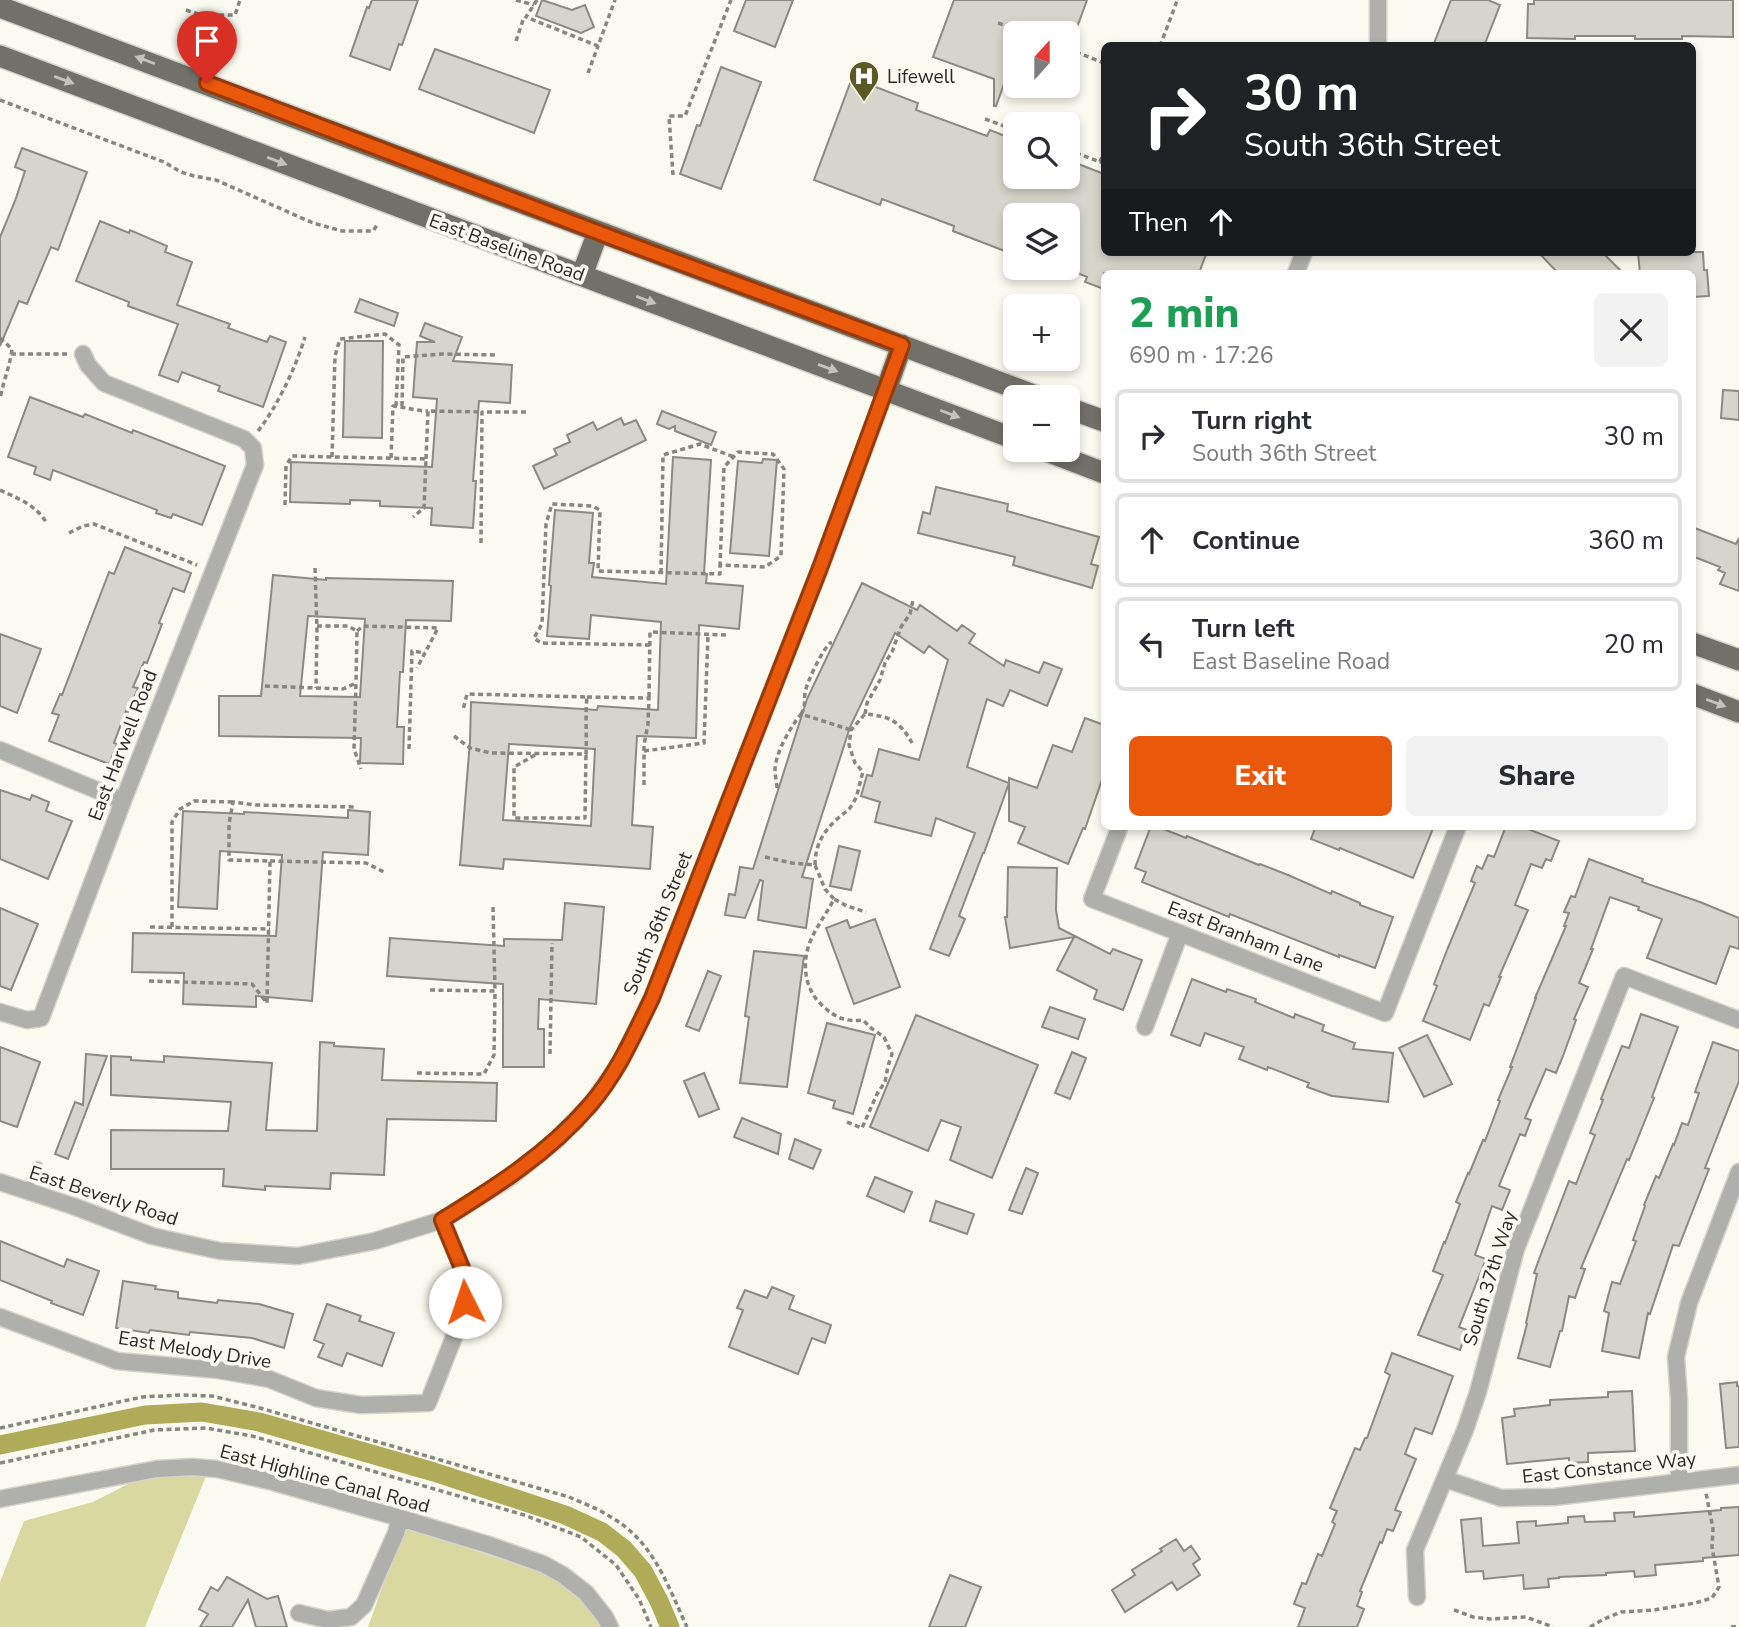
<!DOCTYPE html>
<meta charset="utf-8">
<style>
body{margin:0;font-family:"Nunito Sans",sans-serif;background:#f2f2f3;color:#2b2b33;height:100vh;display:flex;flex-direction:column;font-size:26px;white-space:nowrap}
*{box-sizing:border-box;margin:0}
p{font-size:23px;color:#7c7c81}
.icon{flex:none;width:38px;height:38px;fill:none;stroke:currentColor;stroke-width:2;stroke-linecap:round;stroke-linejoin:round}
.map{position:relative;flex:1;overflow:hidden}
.drawer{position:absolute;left:1101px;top:270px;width:595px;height:560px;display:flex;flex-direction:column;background:#fff;border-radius:10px;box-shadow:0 4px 10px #0003}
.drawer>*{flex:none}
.banner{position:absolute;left:1101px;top:42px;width:595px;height:214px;border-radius:10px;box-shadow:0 4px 10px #0003;background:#202124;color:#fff;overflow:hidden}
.needle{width:46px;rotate:21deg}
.tools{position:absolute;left:1003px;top:21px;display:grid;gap:14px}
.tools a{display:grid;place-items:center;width:77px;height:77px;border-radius:10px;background:#fff;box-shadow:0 4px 10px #0003;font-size:35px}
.pin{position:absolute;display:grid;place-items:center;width:60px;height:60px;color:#fff;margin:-72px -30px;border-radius:50% 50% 50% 0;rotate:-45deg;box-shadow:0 0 7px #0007}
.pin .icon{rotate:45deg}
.me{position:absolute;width:77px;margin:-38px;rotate:356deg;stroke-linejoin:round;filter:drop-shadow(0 0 5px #0008)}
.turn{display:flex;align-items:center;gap:24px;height:147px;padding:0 28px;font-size:32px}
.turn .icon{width:91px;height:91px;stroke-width:2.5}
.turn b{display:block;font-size:49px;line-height:60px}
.then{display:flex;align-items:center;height:66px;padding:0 28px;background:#0003;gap:14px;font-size:26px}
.round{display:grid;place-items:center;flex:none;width:74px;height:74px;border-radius:10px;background:#f2f2f3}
.headline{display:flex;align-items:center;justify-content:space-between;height:119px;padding:0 28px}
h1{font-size:42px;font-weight:800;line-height:52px;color:#1e9e55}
.cta{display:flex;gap:14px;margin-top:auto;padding:14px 28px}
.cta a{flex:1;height:80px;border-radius:10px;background:#ea580c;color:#fff;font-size:28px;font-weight:800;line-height:80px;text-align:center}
.cta a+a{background:#f2f2f3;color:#2b2b33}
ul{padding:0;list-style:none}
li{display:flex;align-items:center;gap:21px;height:94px;margin:0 14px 10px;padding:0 14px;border:4px solid #e1e1e2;border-radius:10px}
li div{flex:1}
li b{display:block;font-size:26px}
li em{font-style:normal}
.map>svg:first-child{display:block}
.green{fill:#dad8a1}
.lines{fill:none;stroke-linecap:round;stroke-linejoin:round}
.canal{stroke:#afab58;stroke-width:19}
.building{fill:#d5d5cb;stroke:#8a8a81;stroke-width:2;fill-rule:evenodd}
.service-casing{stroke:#d4d4cc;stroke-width:11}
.minor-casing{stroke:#d4d4cc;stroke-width:19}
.primary-casing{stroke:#d4d4cc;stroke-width:24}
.path{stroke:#878781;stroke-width:3.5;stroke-dasharray:5 3.5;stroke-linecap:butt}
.service{stroke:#afafab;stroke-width:8}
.minor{stroke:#afafab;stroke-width:16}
.primary{stroke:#71716a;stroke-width:21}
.oneway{fill:#c3c3ba}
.route-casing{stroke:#983908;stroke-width:18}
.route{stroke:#ea580c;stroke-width:12}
.labels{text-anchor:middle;stroke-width:7;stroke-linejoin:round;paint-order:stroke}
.poi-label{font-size:19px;fill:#292926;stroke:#fafaf0;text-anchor:start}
.street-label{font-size:19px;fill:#292926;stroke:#fafaf0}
</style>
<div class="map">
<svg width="1739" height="1627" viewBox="0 0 1739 1627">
<rect width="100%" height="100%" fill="#fafaf0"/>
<!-- green -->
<path class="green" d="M174,1474L206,1476L145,1627H0V1582L24,1521L93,1502L134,1481Z
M408,1528L548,1575L576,1592L598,1620L601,1627H368L399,1540Z"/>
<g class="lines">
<!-- canal -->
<path class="canal" d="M0,1445L145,1415L202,1412L259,1422L434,1472L565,1515L602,1532L624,1549L643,1571L659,1601L670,1627"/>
</g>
<!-- building -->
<path class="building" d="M372,0H418L402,45L399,44L390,70L350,56L367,7L369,8Z
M542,0L572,10L585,5L594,27L581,33L536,16Z
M746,0H793L775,47L734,31Z
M954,0H1087L1075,33H1030L1015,28V54L996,106H994V79L933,57Z
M1451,0H1488L1500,5L1484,46H1433Z
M1534,0H1733V37L1682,36V39H1635V36H1575V39L1527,38L1528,4H1534Z
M435,49L550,90L534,133L419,89Z
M721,67L761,82L721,189L680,174L697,125L700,126Z
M852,78L918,103L916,110L987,136L990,130L1015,140V177H1068V160L1104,174V252H1207L1199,273H1104V289L1085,282L1087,277L1068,269V215H1015V255L953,231L954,226L882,199L880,205L814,180Z
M22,148L87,172L58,250L51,247L27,304L19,301L0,346V237L15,201L25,171L15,167Z
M100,221L129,233L130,230L167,246L165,252L192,262L177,305L230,324L228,328L267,342L270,336L286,342L263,407L218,391L220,386L182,372L178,382L159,375L178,324L128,306L129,302L76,281Z
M1538,252H1602L1623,273H1558Z
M1653,252H1703L1704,270H1707L1709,296L1692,297V273H1640L1638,253Z
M360,299L398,313L394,326L355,312Z
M425,323L462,337L453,361L512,365L510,403L479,401L473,481H476L473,528L431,525L432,508L380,506V501L350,500V504L290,502L291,462L432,467L437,399L413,397L417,342H435L420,336Z
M345,341H383L382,438L343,437Z
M1723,390L1739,391V420L1721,418Z
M30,397L83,417L85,414L132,433L133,430L225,466L202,525L173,514L171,518L156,513L157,510L53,470L50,480L34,474L36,467L8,457Z
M662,411L716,432L711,445L675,431V426L669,429L657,424Z
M621,418L624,425L636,420L646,440L544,489L533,466L557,455L554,449L570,442L567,435L593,422L597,430Z
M673,457L711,460L704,574H707L706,583L743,586L739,629L699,625L696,738L637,736L632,825L653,827L650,869L504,859L503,869L460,865L470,741L471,702L597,710L598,706L658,710L661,622L591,615L589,639L547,636L551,586L549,585L555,510L593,513L589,563H594L592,577L666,584ZM509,744L595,749L591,826L503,820Z
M763,459L777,460L769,556L730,553L738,461L762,463Z
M936,487L1008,504L1007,511L1099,537L1091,564L1098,566L1092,588L1013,565L1015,557L918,533L923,512L930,514Z
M1692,527L1736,544L1739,538V591L1720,584L1725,573L1718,570L1720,567L1692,556Z
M125,547L191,573L184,592L173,588L159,623L162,624L147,663L144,662L133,687L138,688L128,712L126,711L114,743L117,744L109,764L49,741L59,715L52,713L60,694L62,695L109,572L114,574Z
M273,575L326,580V578L453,581L451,621L406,620L403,672H400L397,727H404L403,764L360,763L361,738L219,736V696H261ZM308,616L365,619L360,697L300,696Z
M862,583L917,610L920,605L957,631L962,625L975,634L969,643L1004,666L1006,660L1039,673L1044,662L1062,669L1047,706L1010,690L1003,706L987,699L967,767L1009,783L984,853H983L959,916L965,919L949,956L930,949L975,833L936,818L931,836L875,822L880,802L861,796L867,775L872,776L879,749L919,760L948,660L929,646L924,653L895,633L850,727L802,877L813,879L806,928L758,920L763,881L760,880L745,918L725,915L729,894L735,895L740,867L753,869L807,699Z
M0,634L41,649L17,713L0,706Z
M1085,718L1104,725V774L1085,829L1083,828L1068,864L1018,843L1025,827L1009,821V778L1037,788L1053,745L1072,752Z
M0,790L30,800L32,795L49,802L46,811L72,821L48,879L0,859Z
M348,810L370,812L368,855L323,852L312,1001L256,996V1007L183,1004L184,973L132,972L133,933L276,936L282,855L220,851L217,909L178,907L183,811L244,814V812L348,818Z
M1151,826H1156L1186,838L1187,836L1259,865L1260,864L1288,875L1331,894L1332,891L1360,903V905L1393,917L1375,968L1339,955V957L1230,914L1229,917L1142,882L1146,872L1135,868Z
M1316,826H1434L1413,878L1340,848L1339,850L1311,839Z
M1506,826H1520L1559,841L1551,861L1546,859L1542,868L1531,864L1515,905L1528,910L1499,977H1501L1489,1006L1484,1004L1470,1040L1423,1021L1437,986L1434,984L1447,950L1475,883L1471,881L1477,866L1482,869L1488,855L1494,857Z
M839,846L860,851L851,890L830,886Z
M1589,859L1643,879L1642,882L1700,902L1739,918V949L1730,946L1716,984L1647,958L1662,919L1638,910L1639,907L1610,897L1591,949H1593L1579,983L1588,987L1574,1019L1576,1020L1563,1056L1556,1073L1546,1069L1525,1118L1531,1120L1525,1136L1520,1134L1499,1186L1510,1190L1502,1210L1492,1206L1475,1255L1486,1259L1459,1327L1467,1330L1460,1350L1418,1335L1443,1275L1433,1271L1444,1242L1445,1243L1460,1204L1456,1202L1468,1173L1469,1174L1483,1140L1485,1141L1500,1101L1498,1100L1512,1067H1510L1536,998H1535L1566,926H1564L1569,913L1564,912L1571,896L1575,897Z
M1008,867L1057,868L1056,910L1059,928L1110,954L1113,949L1142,960L1123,1010L1094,999L1097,990L1057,970L1074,937L1010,948L1005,917H1007Z
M565,903L604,907L596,1004L539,999L538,1029H544V1067H503V984L387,976L390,938L504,946V939L562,940Z
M0,908L38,924L11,990L0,986Z
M875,919L900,987L854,1004L826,928L847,920L850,928Z
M754,951L804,956L787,1087L740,1083L749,1017L745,1016Z
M708,971L721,976L699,1031L686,1026Z
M1192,979L1226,992L1227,989L1256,999L1255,1002L1294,1018L1295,1014L1324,1025L1322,1031L1355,1043L1353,1049L1393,1053L1388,1102L1332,1096L1307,1087L1309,1083L1268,1067L1267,1070L1239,1059L1244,1047L1205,1033L1200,1046L1171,1035Z
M1050,1007L1085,1019L1078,1039L1042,1027Z
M1641,1014L1678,1027L1652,1097L1654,1098L1629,1160L1627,1159L1581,1268L1585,1269L1575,1298L1569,1296L1562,1331H1560L1550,1367L1518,1358L1527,1324L1526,1323L1537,1274L1534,1273L1541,1254L1569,1181L1576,1184L1595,1135L1590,1133L1603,1100L1601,1099L1622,1046L1629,1048Z
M916,1015L1038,1065L992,1178L950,1160L961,1127L941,1120L928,1151L870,1127Z
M827,1023L875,1035L853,1114L833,1108L835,1101L808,1093Z
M1427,1035L1452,1084L1424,1097L1399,1048Z
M320,1042L334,1043V1046L384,1049L382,1080L497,1083L496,1121L387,1119L384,1175L331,1173L330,1189L265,1186V1190L223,1186L224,1169H111V1130L228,1131L231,1102L111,1095V1056L131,1057V1060L164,1062V1056L272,1063L266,1130L317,1131Z
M1713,1042L1739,1051V1081L1705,1168L1709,1169L1679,1246L1673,1245L1650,1314L1648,1313L1639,1358L1602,1351L1609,1313L1604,1311L1612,1282L1620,1284L1636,1241L1633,1240L1645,1206L1644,1205L1656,1176L1659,1178L1673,1144L1674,1145L1682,1123L1688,1125L1699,1093L1695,1092Z
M0,1047L40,1062L17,1127L0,1121Z
M1072,1052L1086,1058L1070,1099L1055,1093Z
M86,1054L107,1056L68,1159L55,1154L75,1102L83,1105Z
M704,1073L719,1109L699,1117L684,1081Z
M742,1118L781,1134L778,1154L734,1137Z
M795,1139L821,1150L813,1169L789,1159Z
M1026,1168L1038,1173L1022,1214L1009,1210Z
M875,1177L912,1192L904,1212L867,1196Z
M936,1201L974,1214L967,1234L930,1221Z
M0,1241L64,1267L67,1259L99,1271L83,1315L51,1303L52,1301L0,1280Z
M123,1281L156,1286L155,1289L178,1292V1298L217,1303L218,1300L259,1304L293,1314L284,1348L252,1338L190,1332L189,1335L150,1330L149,1333L116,1328Z
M772,1287L794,1296L789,1309L831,1325L825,1343L812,1338L798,1374L729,1347L743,1310L737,1308L745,1290L767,1298Z
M327,1304L361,1316L359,1321L394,1333L382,1366L347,1353L342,1366L318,1357L324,1344L314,1340Z
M1392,1353L1453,1376L1432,1434L1415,1428L1405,1454L1416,1459L1395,1510L1401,1512L1393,1531L1387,1529L1382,1543L1380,1542L1360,1591L1362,1592L1357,1606L1364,1609L1357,1627H1298L1305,1608L1294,1604L1302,1583L1306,1584L1318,1554L1322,1556L1335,1524L1332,1522L1337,1511L1330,1508L1355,1448L1360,1450L1365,1438H1367L1390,1375L1385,1372Z
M1737,1382V1386H1739V1447L1726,1448L1720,1384Z
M1632,1391L1635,1451L1588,1453V1462L1569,1463V1458L1507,1464L1502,1418L1515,1416L1514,1409L1550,1405V1400L1608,1397V1392Z
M1739,1507V1555L1703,1558V1561L1655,1565L1656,1575L1635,1577L1634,1571L1606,1573V1575L1559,1577V1578L1548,1579L1549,1587L1524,1589L1523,1575L1484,1579L1483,1571L1466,1572L1461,1520L1481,1518L1483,1546L1519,1543L1517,1522L1536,1521V1526L1568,1523V1517L1584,1516L1585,1522L1615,1521L1614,1513L1634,1512V1517L1721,1510V1508Z
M1176,1539L1184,1551L1191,1546L1200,1559L1193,1564L1200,1575L1177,1590L1172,1582L1125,1612L1112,1590L1135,1575L1132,1570L1162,1551L1160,1549Z
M950,1575L981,1587L965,1627H929Z
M227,1577L267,1599L278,1596L287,1627H256L248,1600L232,1627H200L208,1614L199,1609L211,1587L218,1591Z"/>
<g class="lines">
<!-- service casing -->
<g class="service-casing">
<path id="service" d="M27,1191L38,1166"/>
</g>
<!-- minor casing -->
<g class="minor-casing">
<path id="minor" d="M1378,46V0
M1296,273L1304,252
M0,750L123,801
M1120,826L1092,899L1385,1013L1458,826
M0,1012L27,1020L41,1018L123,801L255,465L253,448L244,439L104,383L88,365L83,354
M1145,1027L1180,933
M0,1182L73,1206L152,1236L220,1251L298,1256L375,1241L442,1220L508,1179L553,1143L591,1104L620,1063L652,998L820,568L886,390
M0,1317L117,1361L218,1370L269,1379L316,1398L361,1405L428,1403L461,1319L469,1285L442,1220
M1445,1479L1501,1498L1554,1497L1739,1475
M1679,1481V1401L1676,1357L1689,1303L1739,1172
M0,1499L157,1469L193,1467L217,1469L273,1482L400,1518L489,1545L543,1564L563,1575L586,1593L605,1617L610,1627
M1417,1597L1415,1550L1465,1430L1478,1392L1516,1249L1624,976L1739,1020
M299,1613L328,1620L351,1617L364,1605L396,1533L400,1518"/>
</g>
<!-- primary casing -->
<g class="primary-casing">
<path id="primary" d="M0,7L1039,397
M0,56L1015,439
M582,275L598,232
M886,390L902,345
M1068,408L1104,421
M1044,450L1104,473
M1692,643L1739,660
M1692,694L1739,712"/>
</g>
<!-- path -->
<path class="path" d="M516,0L534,5
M537,0L526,17L598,46L615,0
M186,10L201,15H235L240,0
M998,23L1027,33
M516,41L523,20L526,17
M1160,46L1177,1
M1068,49L1104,63
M588,73L598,46
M0,100L164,162L181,172L194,176L216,180L313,223L342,231H373L377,225
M985,119L1015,130
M1068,150L1100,162L1104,152
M673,175L669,116H685L731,0
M0,338L12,349C10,366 3,382 0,399
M11,354H68
M402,406L403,357L443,354L497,355
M258,431C277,407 296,367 305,337
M332,457L335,356L340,339L385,334L399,345L396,406
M391,458L393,406C405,407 416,411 428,411
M426,459L428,411L482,412
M0,490C17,498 36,505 46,522
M285,505L286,466L292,456L426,459L424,508L413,517
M69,533L83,526L94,524L197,565
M481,543L482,412H527
M315,568L317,630L316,688
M661,573L663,455L700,444L734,457
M317,626H348L357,631L356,682
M357,631L363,626L438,628L417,668
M650,645L541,643L534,638L542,624L546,524L552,504L592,506L600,510L598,571L720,574V565L765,567L781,556L784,469L773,454L738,452L724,467L720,565
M265,686L343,689L356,683L354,749L361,769
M587,697L649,698L648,724L644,745V785
M649,697L650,632L726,635
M801,714C806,707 804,701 805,693C807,681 822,651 830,643H832
M865,714L867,703L880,680L885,663L892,652L901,627L910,614L913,600
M454,736L470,748L491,753L586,754C587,735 585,716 587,697L467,694L463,710
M409,749L412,651L425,653
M644,751L704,743L708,635
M535,755L514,767V818H585L586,754
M777,788C777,782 775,776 775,771C775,753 790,728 801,714L851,730
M765,857L792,863L815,865L825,889L834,899
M270,861L366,863L386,873
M815,865C815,847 822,833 836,820C840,816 845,813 849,809C858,799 859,784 863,772L855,763L849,745L851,730L865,714C889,716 900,721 912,743
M493,907L495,991
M150,927L270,929
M172,927V822L180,809L194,801L233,802
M149,981L252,984L267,1003L270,861L229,860V824L233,802L256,805L356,807
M550,1054L552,943
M417,1073L484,1074L494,1055L495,991L428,990
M847,1122L862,1128L877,1094L885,1082L888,1066L892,1054L884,1037L871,1028L863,1020C846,1022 836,1018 824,1007C805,991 801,965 810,942C816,927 827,913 834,899L847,906L866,912
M0,1428L142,1397L181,1395L212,1396L260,1408L569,1497C582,1503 597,1508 609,1516C653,1540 667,1584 687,1627
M0,1463L154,1430L206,1428L252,1436L524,1515L581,1537L616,1565L639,1599L651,1627
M1454,1610L1473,1617L1490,1619L1526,1617L1553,1627
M1590,1627L1604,1619L1621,1612L1654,1610L1695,1603L1712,1598L1719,1587L1712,1547L1713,1529L1706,1493
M1731,1627L1739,1626"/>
<!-- service -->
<use href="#service" class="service"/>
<!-- minor -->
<use href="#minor" class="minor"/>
<!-- primary -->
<use href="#primary" class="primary"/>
</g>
<!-- one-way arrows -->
<defs><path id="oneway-solid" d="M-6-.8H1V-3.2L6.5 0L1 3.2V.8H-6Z" transform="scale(1.75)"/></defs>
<g class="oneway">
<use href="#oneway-solid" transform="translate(145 60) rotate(-159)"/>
<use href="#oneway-solid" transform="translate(64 80) rotate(21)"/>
<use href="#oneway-solid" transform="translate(277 161) rotate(21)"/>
<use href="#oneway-solid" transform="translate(646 300) rotate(21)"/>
<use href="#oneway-solid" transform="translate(828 368) rotate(20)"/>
<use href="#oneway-solid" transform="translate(950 414) rotate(21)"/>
<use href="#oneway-solid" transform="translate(1716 703) rotate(21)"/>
</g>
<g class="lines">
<!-- route casing -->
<g class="route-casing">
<path id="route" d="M207,83L621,241L902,345L820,568L652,998C634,1035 617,1074 590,1105C548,1154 495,1187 442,1220L469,1285L465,1302"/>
</g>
<!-- route -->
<use href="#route" class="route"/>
</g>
<!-- icons -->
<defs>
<g id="hospital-pin" transform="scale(1.575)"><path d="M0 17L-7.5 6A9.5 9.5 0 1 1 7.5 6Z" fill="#5c5926" stroke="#fafaf0"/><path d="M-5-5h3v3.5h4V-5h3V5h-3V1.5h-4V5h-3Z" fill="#fff"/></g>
</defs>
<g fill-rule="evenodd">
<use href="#hospital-pin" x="864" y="76"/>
</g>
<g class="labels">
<!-- poi labels -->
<g class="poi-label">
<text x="887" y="83">Lifewell</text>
</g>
<!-- street labels -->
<g class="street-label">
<text transform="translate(507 247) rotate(20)" y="7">East Baseline Road</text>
<text transform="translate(122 745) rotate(-69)" y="7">East Harwell Road</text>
<text transform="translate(657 923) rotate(-68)" y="7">South 36th Street</text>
<text transform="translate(1246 936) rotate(21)" y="7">East Branham Lane</text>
<text transform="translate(104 1195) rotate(18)" y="7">East Beverly Road</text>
<text transform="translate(1489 1278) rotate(-73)" y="7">South 37th Way</text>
<text transform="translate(195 1349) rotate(9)" y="7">East Melody Drive</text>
<text transform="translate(1609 1467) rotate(-6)" y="7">East Constance Way</text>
<text transform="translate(325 1478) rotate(15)" y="7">East Highline Canal Road</text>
</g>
</g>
</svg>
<div class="tools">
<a><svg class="needle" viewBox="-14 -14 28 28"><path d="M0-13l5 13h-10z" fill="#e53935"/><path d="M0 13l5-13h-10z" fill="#7c7c81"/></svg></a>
<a><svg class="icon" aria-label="search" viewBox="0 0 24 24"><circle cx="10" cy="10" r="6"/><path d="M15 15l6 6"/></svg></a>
<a><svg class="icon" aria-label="layers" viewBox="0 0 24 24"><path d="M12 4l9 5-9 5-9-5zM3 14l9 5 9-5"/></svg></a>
<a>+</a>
<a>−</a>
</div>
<div class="pin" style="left:207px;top:83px;background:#d93025"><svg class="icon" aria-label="arrive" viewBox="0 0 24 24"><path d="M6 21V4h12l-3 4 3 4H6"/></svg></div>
<svg class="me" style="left:465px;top:1302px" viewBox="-20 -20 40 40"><circle r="19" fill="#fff"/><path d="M0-13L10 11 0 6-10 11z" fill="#ea580c"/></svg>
<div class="banner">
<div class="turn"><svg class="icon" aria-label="right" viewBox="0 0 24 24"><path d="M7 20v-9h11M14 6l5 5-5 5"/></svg><div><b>30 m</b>South 36th Street</div></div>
<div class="then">Then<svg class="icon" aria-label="ahead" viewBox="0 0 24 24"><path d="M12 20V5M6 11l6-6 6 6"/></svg></div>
</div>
<section class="drawer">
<div class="headline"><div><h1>2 min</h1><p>690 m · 17:26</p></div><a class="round"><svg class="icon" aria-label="close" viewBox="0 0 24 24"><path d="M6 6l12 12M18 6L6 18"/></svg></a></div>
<ul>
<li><svg class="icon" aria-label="right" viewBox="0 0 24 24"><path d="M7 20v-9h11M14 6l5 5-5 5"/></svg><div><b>Turn right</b><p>South 36th Street</p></div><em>30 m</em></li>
<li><svg class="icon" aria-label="ahead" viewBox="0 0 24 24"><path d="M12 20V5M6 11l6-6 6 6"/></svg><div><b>Continue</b></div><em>360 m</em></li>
<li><svg class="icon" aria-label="left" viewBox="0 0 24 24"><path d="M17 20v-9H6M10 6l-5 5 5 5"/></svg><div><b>Turn left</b><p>East Baseline Road</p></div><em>20 m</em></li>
</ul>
<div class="cta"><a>Exit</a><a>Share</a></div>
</section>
</div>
